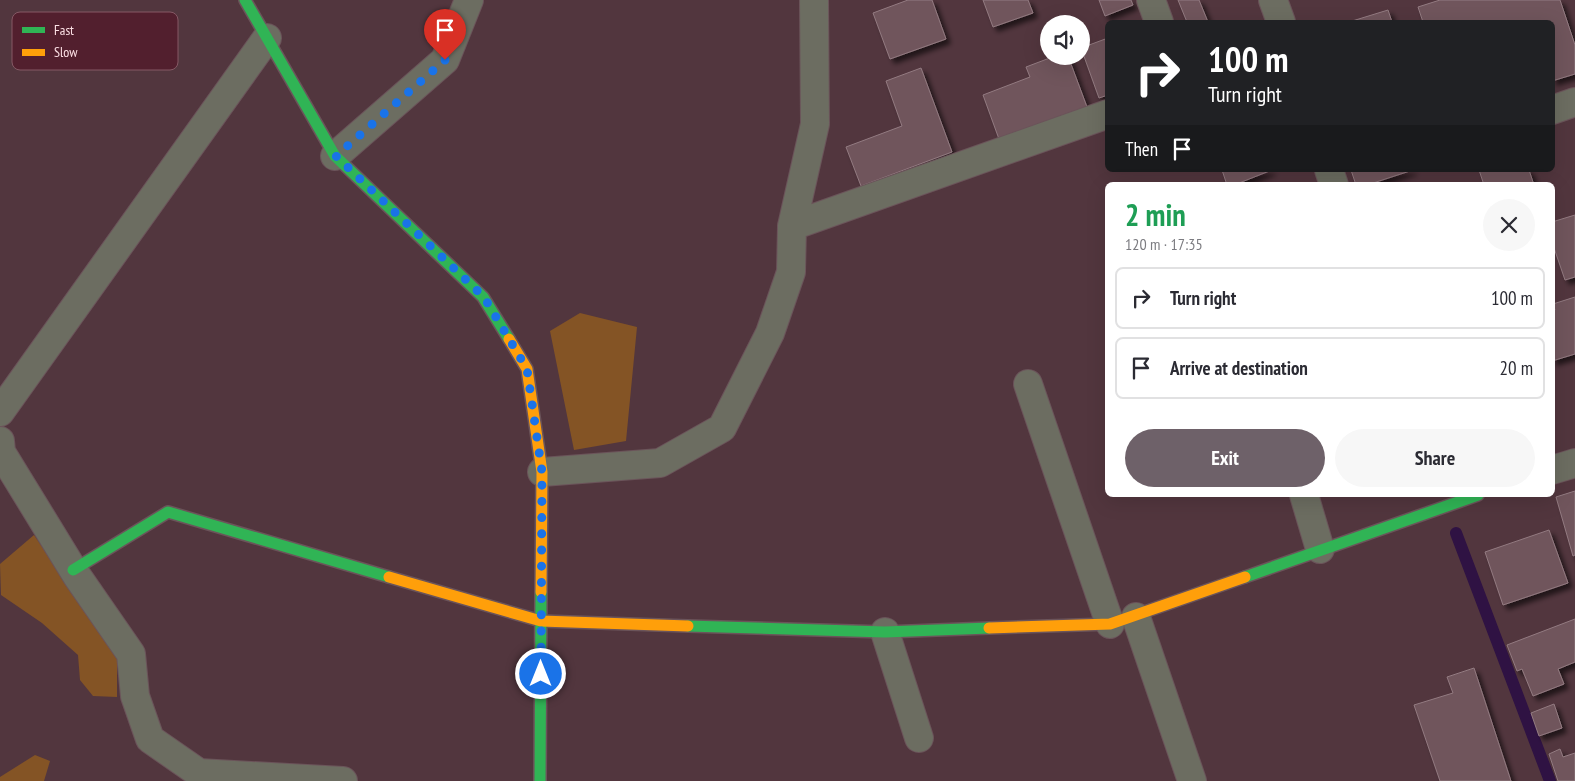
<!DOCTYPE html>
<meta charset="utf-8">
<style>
body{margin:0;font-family:"PT Sans Narrow",sans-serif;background:#f7f7f7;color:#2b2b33;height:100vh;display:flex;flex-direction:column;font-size:19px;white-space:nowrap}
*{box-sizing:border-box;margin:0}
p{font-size:16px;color:#7c7c81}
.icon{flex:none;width:28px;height:28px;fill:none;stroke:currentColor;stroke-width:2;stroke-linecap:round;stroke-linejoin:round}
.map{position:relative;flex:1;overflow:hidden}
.details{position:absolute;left:1105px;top:182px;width:450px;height:315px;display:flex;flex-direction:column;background:#fff;border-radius:8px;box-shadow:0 5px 20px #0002}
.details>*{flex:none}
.hud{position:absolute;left:1105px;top:20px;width:450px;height:152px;border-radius:8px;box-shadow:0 5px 20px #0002;background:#202124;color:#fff;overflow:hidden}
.buttons{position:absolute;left:1040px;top:15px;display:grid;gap:10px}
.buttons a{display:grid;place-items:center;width:50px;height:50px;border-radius:50%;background:#fff;box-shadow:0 5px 20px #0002;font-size:25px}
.pin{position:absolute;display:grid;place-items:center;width:42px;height:42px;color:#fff;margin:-51px -21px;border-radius:50% 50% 50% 0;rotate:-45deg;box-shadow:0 0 5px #0007}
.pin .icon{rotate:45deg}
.me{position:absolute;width:55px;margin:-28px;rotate:0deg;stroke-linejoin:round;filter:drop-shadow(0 0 4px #0008)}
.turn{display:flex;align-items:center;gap:18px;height:105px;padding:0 20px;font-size:22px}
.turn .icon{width:65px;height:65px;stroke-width:2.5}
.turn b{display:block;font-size:35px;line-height:42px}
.then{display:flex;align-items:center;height:48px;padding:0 20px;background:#0003;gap:10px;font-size:19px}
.round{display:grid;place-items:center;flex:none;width:52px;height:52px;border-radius:26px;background:#f7f7f7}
.headline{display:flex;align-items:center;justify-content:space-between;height:85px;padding:0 20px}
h1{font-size:30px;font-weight:700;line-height:38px;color:#1e9e55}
.cta{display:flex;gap:10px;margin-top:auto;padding:10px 20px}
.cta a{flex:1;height:58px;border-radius:30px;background:#6e6169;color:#fff;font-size:20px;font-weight:700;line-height:58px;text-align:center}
.cta a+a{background:#f7f7f7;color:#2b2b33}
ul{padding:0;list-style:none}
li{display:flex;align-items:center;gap:15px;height:62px;margin:0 10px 8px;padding:0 10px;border:2px solid #e1e1e2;border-radius:8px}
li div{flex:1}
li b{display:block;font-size:19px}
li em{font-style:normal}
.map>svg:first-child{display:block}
.forest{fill:#845425}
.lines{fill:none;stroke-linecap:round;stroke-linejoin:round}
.stream{stroke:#2f1243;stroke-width:12}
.building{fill:#6f545c;stroke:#937b81;filter:url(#shadow)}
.street-casing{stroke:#6b545a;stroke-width:30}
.fast-casing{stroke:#6b545a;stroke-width:14}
.slow-casing{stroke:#6b545a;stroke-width:14}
.street{stroke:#6c6d61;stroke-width:28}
.fast{stroke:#30b455;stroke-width:11}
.slow{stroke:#ff9f0a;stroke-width:11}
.route{stroke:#1a73e8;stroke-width:9;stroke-dasharray:0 16.2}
.key{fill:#521f2e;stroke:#855965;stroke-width:1}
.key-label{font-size:14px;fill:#fce0e5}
</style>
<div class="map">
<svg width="1575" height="781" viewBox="0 0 1575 781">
<defs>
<filter id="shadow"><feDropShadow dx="4.5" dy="4.5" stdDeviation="2.5" flood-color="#0009"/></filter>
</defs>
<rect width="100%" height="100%" fill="#52363e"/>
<!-- forest -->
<path class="forest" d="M580,313L637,327L626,441L574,450L550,331Z
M34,535L117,656V697L93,696L80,680L78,655L42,623L1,595L0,564Z
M35,755L50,761L44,781H0V777Z"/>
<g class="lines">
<!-- stream -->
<path class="stream" d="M1456,533L1550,781"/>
</g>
<!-- building -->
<path class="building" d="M908,0H932L946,39L890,59L873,13Z
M983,0H1028L1033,13L993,27Z
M1099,0H1131L1133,5L1105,16Z
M1178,0H1199L1208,22H1187Z
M1440,0H1560L1575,45V74L1552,81V22H1423L1418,7Z
M1388,10L1392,22H1349Z
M1108,38V95L1099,98L1081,48Z
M1055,56H1068L1087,107L999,139L983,95L1030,77L1026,67Z
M921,68L952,152L861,186L846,147L902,126L886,81Z
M1222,170H1272L1234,185H1227Z
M1351,170H1413L1367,185H1356Z
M1479,170H1529L1534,185H1484Z
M1575,215V277L1565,280L1552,242V222Z
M1575,297V354L1552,361V311L1555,310L1553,304Z
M1575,491V555L1573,556L1556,497Z
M1549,530L1568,583L1503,605L1485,552Z
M1575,619V662L1558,669L1564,684L1533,696L1522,669L1517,671L1507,645Z
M1474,668L1511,781H1440L1414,705L1453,693L1447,677Z
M1554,704L1562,728L1539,736L1531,713Z
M1560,749L1563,757L1575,753V781H1558L1549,754Z"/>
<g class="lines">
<!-- street casing -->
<g class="street-casing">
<path id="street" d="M1151,0L1159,22
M1273,0L1281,22
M1552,110L1575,102
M335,156L445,60L469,0
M1329,170L1334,185
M792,226L1108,114
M1028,384L1110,624
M0,412L267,38
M0,441L1,452L77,576L131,654L135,696L150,739L199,773L343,781
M1552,470L1575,463
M542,472L660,463L722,428L770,333L791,272L792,226L815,124L814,0
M1304,495L1320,549
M1136,617L1192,781
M885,632L919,738"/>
</g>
<!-- fast casing -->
<g class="fast-casing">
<path id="fast" d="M245,0L335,156L483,297L509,339
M73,570L168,512L389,577
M1245,577L1478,495
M688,626L885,632L989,628
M540,781L541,592"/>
</g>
<!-- slow casing -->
<g class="slow-casing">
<path id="slow" d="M509,339L527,369L542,472L541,592
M389,577L541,621L688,626
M989,628L1110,624L1245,577"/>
</g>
<!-- street -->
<use href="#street" class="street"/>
<!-- fast -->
<use href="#fast" class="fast"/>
<!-- slow -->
<use href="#slow" class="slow"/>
</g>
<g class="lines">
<!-- route -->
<path class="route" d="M445,60L336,156L484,297L527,369L542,472L541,674"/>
</g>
<!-- legend -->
<rect x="12" y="12" width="166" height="58" rx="8" class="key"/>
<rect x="22" y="27" width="23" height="6" fill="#30b455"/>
<rect x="22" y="49" width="23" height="7" fill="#ff9f0a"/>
<g class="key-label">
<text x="54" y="35">Fast</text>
<text x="54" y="57">Slow</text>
</g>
</svg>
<div class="buttons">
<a><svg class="icon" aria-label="sound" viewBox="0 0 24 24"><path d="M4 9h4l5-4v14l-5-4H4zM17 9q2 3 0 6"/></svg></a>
</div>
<div class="pin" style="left:445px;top:60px;background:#d93025"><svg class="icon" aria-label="arrive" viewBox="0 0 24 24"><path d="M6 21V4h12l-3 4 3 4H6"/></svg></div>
<svg class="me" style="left:541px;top:674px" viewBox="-20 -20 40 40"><circle r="17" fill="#1a73e8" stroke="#fff" stroke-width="3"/><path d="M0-11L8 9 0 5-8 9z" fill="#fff"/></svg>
<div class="hud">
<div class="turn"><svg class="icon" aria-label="right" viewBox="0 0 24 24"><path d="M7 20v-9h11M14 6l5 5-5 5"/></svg><div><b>100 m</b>Turn right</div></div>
<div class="then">Then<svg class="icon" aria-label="arrive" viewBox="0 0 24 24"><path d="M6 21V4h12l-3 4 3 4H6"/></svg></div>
</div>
<section class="details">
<div class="headline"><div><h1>2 min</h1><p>120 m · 17:35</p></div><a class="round"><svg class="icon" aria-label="close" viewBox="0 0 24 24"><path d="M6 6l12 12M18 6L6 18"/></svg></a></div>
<ul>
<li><svg class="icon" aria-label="right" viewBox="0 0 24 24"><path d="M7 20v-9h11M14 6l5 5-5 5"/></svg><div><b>Turn right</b></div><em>100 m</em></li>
<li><svg class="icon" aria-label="arrive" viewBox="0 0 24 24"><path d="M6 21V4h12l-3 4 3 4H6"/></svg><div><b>Arrive at destination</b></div><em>20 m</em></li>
</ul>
<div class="cta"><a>Exit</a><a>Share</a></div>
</section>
</div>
